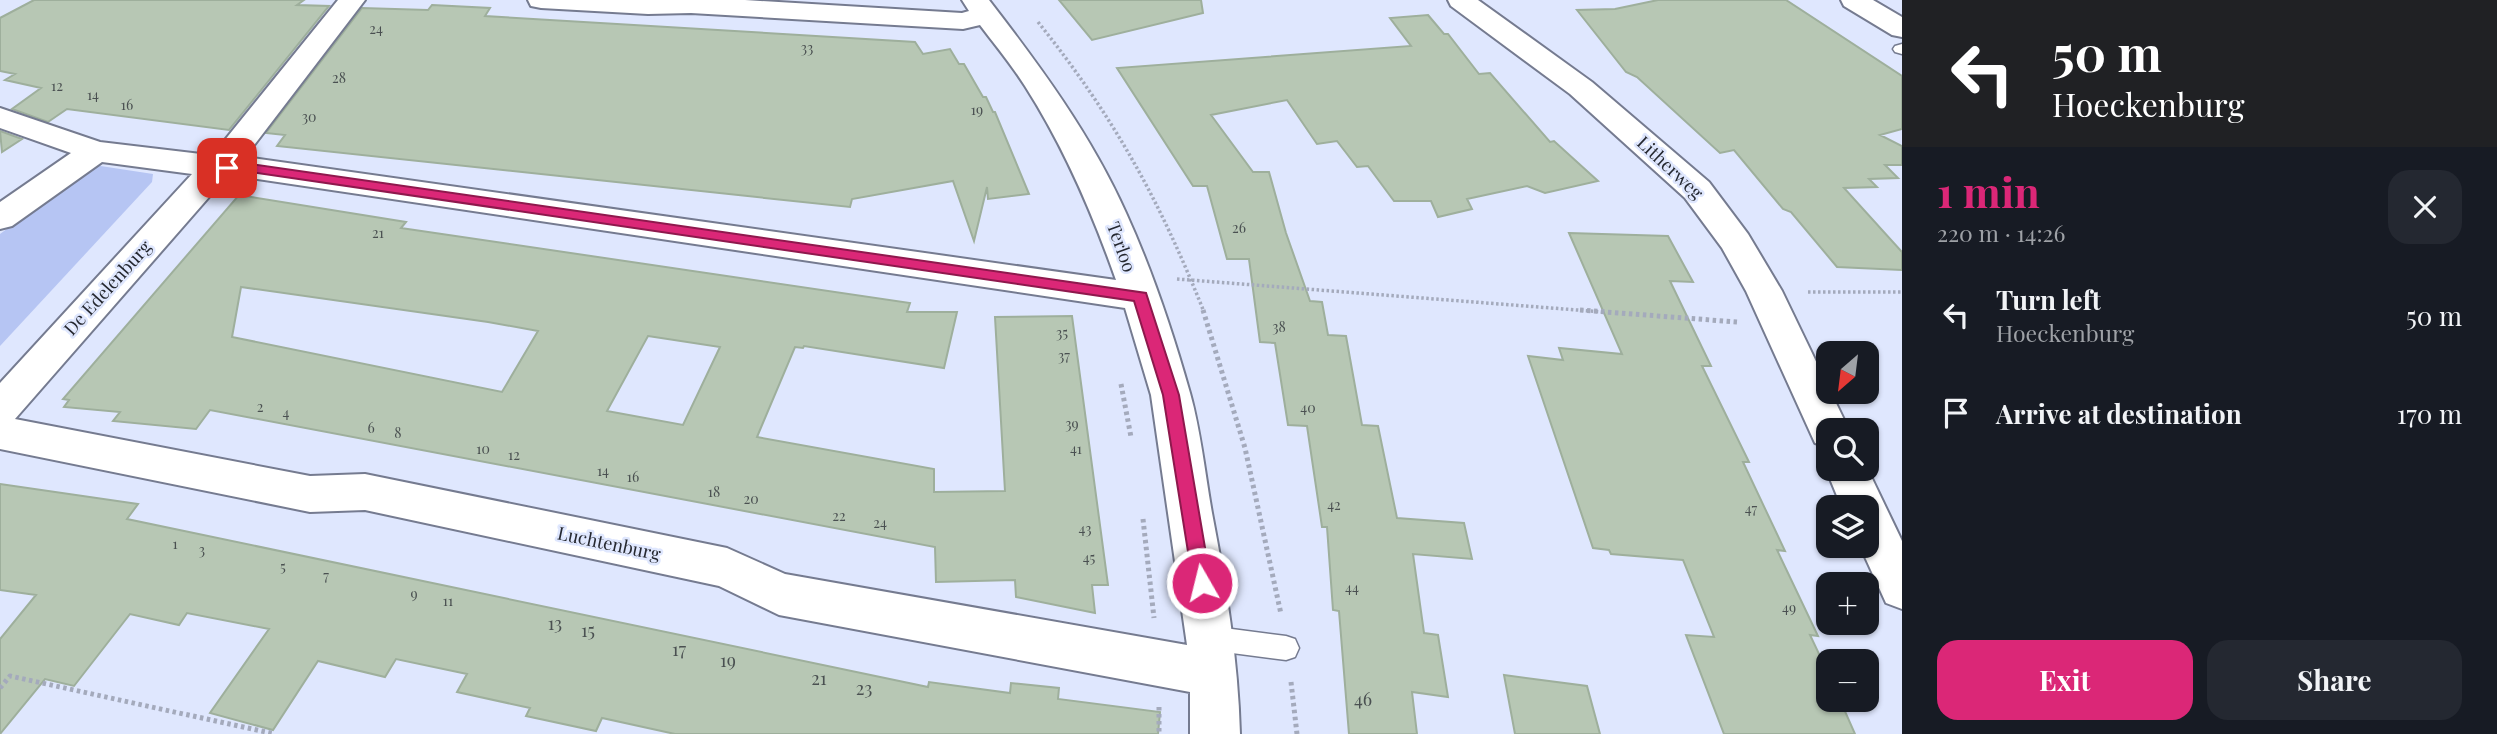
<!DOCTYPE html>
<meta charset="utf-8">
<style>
body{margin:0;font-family:"Playfair Display",serif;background:#242831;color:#f1f3f6;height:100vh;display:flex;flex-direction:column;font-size:26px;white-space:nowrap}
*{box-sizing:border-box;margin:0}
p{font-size:23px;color:#9ea1a6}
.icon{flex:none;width:38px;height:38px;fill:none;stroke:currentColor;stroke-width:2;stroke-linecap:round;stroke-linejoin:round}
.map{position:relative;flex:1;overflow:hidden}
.details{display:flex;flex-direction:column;background:#171b24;width:595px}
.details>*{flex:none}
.top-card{background:#202124;color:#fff;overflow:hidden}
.needle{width:46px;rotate:208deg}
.controls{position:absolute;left:1816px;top:341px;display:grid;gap:14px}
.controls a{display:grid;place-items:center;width:63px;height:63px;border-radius:14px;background:#171b24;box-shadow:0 2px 5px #0004;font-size:35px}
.pin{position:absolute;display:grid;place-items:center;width:60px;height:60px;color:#fff;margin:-30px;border-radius:14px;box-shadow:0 4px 10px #0006}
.me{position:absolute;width:77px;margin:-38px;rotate:352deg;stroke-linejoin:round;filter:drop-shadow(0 0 5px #0008)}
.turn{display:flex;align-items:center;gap:24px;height:147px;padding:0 35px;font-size:32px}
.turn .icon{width:91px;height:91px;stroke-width:2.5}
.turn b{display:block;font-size:49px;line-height:60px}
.round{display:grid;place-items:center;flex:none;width:74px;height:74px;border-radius:21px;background:#242831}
.summary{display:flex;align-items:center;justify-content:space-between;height:119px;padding:0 35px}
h1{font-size:42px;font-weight:700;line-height:52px;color:#db2777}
.button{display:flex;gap:14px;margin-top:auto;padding:14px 35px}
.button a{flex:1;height:80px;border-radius:21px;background:#db2777;color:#fff;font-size:28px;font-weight:700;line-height:80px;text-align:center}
.button a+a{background:#242831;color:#f1f3f6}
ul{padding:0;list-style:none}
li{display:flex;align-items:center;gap:21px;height:98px;padding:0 35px}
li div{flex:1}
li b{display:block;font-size:26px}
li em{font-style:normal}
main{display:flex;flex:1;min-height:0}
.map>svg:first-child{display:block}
.green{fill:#b6c5f3}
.building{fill:#b7c7b4;stroke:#9eaf9c;stroke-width:2;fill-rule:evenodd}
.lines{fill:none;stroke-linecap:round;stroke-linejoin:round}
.service-casing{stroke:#757b90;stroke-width:3}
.minor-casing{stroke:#757b90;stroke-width:4}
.path-far1{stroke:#a4aabc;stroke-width:3.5;stroke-dasharray:2.5 2.5;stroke-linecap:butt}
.path{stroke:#a4aabc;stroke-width:5;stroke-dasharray:3.5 3.5;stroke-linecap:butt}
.service{fill:#fff;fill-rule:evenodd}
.minor{fill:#fff;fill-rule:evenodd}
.route{fill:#db2777;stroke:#8e194d;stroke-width:2}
.labels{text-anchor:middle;stroke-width:5;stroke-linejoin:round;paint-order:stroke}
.number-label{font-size:14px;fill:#4a5051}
.street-label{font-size:18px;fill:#252830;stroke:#dfe7fe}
.near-number-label{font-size:18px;fill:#4a5051}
</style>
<main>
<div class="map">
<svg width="1902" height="734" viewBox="0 0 1902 734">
<rect width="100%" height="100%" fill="#dfe7fe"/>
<!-- green -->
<path class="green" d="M94,165L153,174L152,182L0,346V234Z"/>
<!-- building -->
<path class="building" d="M34,0H304L297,5L329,6L229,130L67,109L48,122L12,109L41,88L5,80L15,74L0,71V18Z
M1059,0H1201L1203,13L1092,40Z
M1658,0H1786L1902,76V129L1880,135L1902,146V165H1885L1898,178L1869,179L1877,187L1844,188L1902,252V270L1837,267L1791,212L1783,209L1734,150L1720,153L1637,77L1626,72L1577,10L1615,9Z
M432,5L490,8L485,16L915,42L923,54L950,49L959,64H964L983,97H986L993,112H995L1029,194L988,199L987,187L974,241L953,181L852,199L850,207L277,146L285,135L266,133L362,8L428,10Z
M1428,15L1444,34H1448L1479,74L1490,73L1550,142L1554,141L1598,181L1545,193L1527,186L1467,199L1472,209L1438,217L1431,201H1394L1368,166L1357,167L1337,141L1317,144L1287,100L1211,115L1253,172H1269L1286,233L1310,301L1322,302L1328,335L1346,336L1362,425L1378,426L1397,518L1464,523L1472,559L1413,554L1424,633L1438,635L1448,697L1412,692L1417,734H1349L1339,611L1333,610L1327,527H1322L1307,426L1288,425L1275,343L1260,342L1249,259H1227L1207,186H1193L1117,68L1411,46L1390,18Z
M0,131L22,139L2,152Z
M239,195L406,222L401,228L910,303L907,312H957L944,368L804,346L803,348L795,347L757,437L934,469V492L1005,491L995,317L1072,316L1108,585H1092L1095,613L1016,597L1015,580L936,582L935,547L210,410L196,429L113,421L120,412L64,407L69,400L63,399ZM241,287L488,322L538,331L502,392L232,337ZM648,336L720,347L683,425L607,411Z
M1569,233L1668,236L1693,282L1670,281L1711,366H1702L1749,462H1743L1785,551L1777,550L1818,636L1810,635L1829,675V700H1840L1855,734H1724L1686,635L1714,637L1683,560L1611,554L1609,550L1593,548L1528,356L1563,360L1559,348L1622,354Z
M0,484L138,504L127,519L928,687L929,682L1010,693L1011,683L1059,688L1058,699L1160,712L1158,734H675L602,718L596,731L526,716L530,708L457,692L467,674L396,659L385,677L318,661L273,730L210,713L269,629L187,613L179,625L130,614L74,686L45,679L0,734V639L36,595L0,590Z
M1504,675L1587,686L1600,734H1515Z"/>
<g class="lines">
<!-- service casing -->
<g class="service-casing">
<path id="service" d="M1902,44V54L1895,52L1893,49L1895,46Z
M1209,626L1286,636L1295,639L1299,648L1295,657L1286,660L1209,650L1200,646L1196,638L1200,630Z"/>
</g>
<!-- minor casing -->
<g class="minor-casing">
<path id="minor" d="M338,0H365L245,157L1116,280C1092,212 1064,147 1025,86C1011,64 995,45 980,25L963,29L691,13L648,14L541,8L531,6L528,0H745L962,13L969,11L962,0H989C1040,66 1091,135 1126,213C1152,270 1173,333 1190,393C1201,432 1205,474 1212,513C1226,586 1238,659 1240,734H1190V692L779,615L719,586L365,510L310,512L0,449V383L192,174L102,162L12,226L0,229V202L71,153L0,128V108L100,142L201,154L220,146ZM238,176L1125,308L1151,395L1187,645L785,574L727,548L365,474L310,476L15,419L216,189Z
M1448,0H1478L1592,82L1709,182L1748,234L1782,291L1849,430H1829V447L1815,443L1746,291L1722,248L1685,198L1570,94L1451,6Z
M1841,0H1873L1902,17V37L1892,35L1844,6Z
M1829,464V469L1867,468L1902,541V609L1886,603L1860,546H1867V508H1842L1826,469Z"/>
</g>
<!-- path-far1 -->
<path class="path-far1" d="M1038,22C1114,117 1159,199 1204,312
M1177,279L1603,312
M1808,292H1902"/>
<!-- path -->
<path class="path" d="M1203,310L1245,448L1281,614
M1580,310L1737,322
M1121,384L1131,437
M1143,519L1154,618
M1291,682L1297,734
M0,688L10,676L275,734
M1159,707V734"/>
<!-- service -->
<use href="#service" class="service"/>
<!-- minor -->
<use href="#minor" class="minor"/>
</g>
<!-- route -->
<path class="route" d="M237,162L1146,293L1179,395L1211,583L1209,589L1202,591L1195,589L1193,583L1163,395L1134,301L237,170L227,172L220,168L222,165Z"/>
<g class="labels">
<!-- number labels -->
<g class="number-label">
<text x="376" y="34">24</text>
<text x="807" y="53">33</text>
<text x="339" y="83">28</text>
<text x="57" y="91">12</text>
<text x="93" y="100">14</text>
<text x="127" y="110">16</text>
<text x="977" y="115">19</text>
<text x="309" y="122">30</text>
<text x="1239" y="233">26</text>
<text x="378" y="238">21</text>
<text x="1279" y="332">38</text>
<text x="1062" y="338">35</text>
<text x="1064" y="361">37</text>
<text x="260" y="412">2</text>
<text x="1308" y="413">40</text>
<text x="286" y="418">4</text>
<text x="1072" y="429">39</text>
<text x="371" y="433">6</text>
<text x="398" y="438">8</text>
<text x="483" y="454">10</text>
<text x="1076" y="454">41</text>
<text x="514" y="460">12</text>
<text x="603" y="476">14</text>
<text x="633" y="482">16</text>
<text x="714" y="497">18</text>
<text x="751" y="504">20</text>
<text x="1334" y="510">42</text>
<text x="1751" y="514">47</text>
<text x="839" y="521">22</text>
<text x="880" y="528">24</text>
<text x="1085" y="534">43</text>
<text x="175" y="549">1</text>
<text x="202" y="555">3</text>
<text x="1089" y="563">45</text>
<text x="283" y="572">5</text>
<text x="326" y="581">7</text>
<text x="1352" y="593">44</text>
<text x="414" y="599">9</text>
<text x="448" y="606">11</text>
<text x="1789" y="613">49</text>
</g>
<!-- street labels -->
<g class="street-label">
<text transform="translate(1670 168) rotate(43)" y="6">Litherweg</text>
<text transform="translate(1121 247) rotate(70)" y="6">Terloo</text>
<text transform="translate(108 288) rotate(-48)" y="6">De Edelenburg</text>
<text transform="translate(609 544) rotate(12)" y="6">Luchtenburg</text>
</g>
<!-- near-number labels -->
<g class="near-number-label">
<text x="555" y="630">13</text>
<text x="588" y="637">15</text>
<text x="679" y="656">17</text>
<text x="728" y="667">19</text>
<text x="819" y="685">21</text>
<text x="864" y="695">23</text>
<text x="1363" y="706">46</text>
</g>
</g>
</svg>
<div class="controls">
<a><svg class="needle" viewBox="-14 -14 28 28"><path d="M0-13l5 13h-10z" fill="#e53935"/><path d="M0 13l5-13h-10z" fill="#9ea1a6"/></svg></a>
<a><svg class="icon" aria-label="search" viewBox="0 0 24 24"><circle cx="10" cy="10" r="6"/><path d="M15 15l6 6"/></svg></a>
<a><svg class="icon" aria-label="layers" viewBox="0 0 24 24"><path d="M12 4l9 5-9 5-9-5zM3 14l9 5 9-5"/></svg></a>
<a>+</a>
<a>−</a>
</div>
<div class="pin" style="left:227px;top:168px;background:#d93025"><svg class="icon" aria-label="arrive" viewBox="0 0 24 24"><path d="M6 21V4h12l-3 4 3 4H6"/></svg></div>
<svg class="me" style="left:1202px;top:583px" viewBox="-20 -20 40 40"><circle r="17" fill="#db2777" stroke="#fff" stroke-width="3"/><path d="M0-11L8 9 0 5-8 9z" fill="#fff"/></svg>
</div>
<section class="details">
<div class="top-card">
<div class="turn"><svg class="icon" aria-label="left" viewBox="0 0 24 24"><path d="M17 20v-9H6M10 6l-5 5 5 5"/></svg><div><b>50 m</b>Hoeckenburg</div></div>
</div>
<div class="summary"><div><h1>1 min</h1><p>220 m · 14:26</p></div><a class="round"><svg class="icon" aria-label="close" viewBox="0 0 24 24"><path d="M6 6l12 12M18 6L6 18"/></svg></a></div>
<ul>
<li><svg class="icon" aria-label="left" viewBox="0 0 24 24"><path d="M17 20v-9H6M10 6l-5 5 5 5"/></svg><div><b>Turn left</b><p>Hoeckenburg</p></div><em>50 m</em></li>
<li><svg class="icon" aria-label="arrive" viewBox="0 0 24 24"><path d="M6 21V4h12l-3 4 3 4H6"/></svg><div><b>Arrive at destination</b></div><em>170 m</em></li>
</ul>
<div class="button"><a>Exit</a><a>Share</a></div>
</section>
</main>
